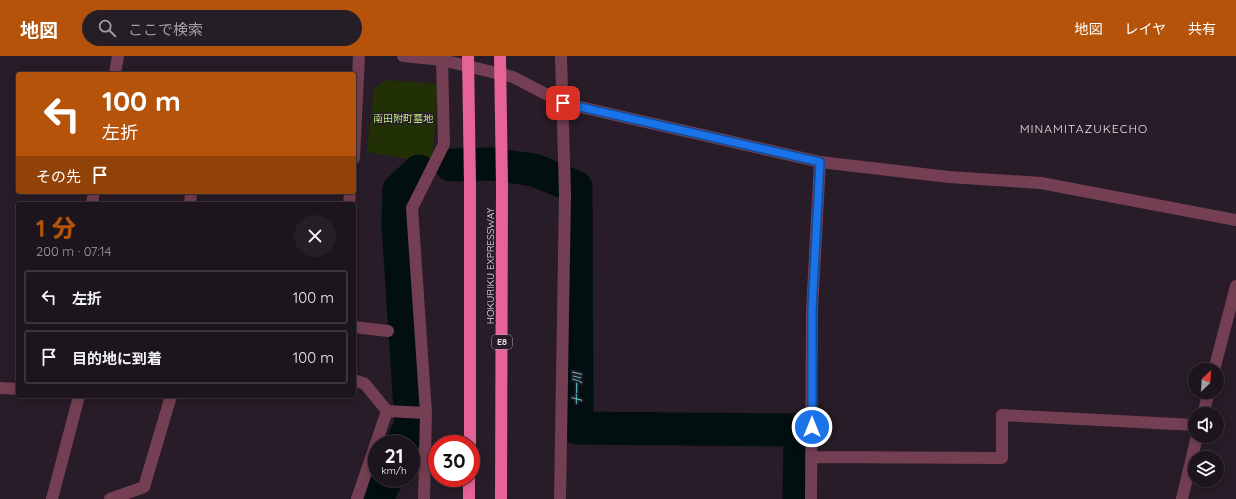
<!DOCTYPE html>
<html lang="ja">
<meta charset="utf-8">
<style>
body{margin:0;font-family:Quicksand,"Noto Sans JP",sans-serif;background:#251e26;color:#f1f3f6;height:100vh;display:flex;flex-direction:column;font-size:15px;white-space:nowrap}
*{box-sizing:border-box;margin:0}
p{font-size:13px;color:#a09fa4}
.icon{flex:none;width:22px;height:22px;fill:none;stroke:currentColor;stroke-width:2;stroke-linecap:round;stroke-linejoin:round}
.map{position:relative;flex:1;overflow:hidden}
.sheet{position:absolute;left:16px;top:146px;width:340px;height:196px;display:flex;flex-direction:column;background:#1d151d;border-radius:4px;box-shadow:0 2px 10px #0003,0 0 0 1px #3b343b}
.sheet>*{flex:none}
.top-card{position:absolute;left:16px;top:16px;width:340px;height:122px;border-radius:4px;box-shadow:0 2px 10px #0003,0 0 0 1px #3b343b;background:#b45309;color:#fff;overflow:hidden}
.needle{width:26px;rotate:25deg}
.buttons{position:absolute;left:1188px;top:307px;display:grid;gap:8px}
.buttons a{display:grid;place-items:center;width:36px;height:36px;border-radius:50%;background:#1d151d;box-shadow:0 2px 10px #0003,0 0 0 1px #3b343b;font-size:20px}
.speed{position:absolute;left:368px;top:379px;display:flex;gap:8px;font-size:20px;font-weight:700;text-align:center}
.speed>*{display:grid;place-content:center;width:52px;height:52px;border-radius:50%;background:#1d151d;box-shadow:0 2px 10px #0003,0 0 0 1px #3b343b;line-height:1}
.speed small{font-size:10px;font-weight:400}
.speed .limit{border:6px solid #d22;background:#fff;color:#111}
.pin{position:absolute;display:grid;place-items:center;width:34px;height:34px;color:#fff;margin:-17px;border-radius:8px;box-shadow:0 2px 6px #0006}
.me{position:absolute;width:44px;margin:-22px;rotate:0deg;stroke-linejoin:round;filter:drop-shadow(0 0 3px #0008)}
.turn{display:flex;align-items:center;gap:14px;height:84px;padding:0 20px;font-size:18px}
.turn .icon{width:52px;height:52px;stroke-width:2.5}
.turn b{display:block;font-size:28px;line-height:34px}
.then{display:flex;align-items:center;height:38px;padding:0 20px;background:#0003;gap:8px;font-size:15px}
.round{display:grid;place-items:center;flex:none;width:42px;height:42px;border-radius:21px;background:#251e26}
.headline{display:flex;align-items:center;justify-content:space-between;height:68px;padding:0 20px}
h1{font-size:24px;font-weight:800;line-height:30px;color:#b45309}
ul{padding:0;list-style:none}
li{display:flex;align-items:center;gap:12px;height:54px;margin:0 8px 6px;padding:0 12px;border:2px solid #3b343b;border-radius:4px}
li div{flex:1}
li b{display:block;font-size:15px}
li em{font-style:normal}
header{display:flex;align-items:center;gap:24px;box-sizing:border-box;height:56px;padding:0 20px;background:#b45309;color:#fff}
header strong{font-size:19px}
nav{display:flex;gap:22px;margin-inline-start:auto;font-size:14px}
.search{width:280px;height:36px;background:#251e26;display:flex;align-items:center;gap:10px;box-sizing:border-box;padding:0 14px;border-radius:22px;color:#a09fa4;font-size:15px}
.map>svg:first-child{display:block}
.green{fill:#223105}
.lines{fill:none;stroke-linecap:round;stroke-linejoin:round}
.river{stroke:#020f10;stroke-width:33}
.minor{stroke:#743f52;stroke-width:12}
.highway{stroke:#e66398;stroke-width:12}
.route-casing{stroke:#114b97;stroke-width:10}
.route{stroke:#1a73e8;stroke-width:7}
.labels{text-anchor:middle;stroke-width:3.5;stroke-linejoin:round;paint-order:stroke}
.shield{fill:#271c27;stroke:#afa6af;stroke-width:1}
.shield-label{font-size:9px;font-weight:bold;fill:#e9e1e9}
.park-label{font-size:10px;fill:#bce77e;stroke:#271c27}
.street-label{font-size:10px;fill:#e9e1e9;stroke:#271c27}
.water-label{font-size:11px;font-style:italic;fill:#59dadf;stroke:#271c27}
.quarter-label{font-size:12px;letter-spacing:1px;fill:#e9e1e9;stroke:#271c27}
</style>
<header>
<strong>地図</strong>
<div class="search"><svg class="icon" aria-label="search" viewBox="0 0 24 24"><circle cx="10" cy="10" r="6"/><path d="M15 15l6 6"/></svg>ここで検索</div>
<nav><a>地図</a><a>レイヤ</a><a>共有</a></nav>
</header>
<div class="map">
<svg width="1236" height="443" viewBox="0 0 1236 443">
<rect width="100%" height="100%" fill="#271c27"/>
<!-- green -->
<path class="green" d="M387,24L438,28L432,107L367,96L374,32Z"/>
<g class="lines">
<!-- river -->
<path class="river" d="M451,109L491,108L534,114L576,131L577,372L800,374L799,443
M402,388L411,368L398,169L399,134L419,115
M377,443L387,422"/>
<!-- minor -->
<path class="minor" d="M403,0L442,4L513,21L563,47L820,106L949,121L1041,127L1236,164
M115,18L118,0
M354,102L359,0
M92,148L94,136
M190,148L191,136
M349,148L350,136
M354,271L388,275
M1214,314L1236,230
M354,324L365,328L387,355L426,357
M0,332L18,333
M1203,358L1209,336
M812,401L1002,402V359L1195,369
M52,443L79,340
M110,443L144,431L171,340
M357,443L387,355
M424,443L426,357L412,152L444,88L442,4
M560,443L565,138L561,0
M811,443L812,254L820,106
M1182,443L1197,380"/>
<!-- highway -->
<path class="highway" d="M468,0L470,128V388
M500,0L502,129L501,443
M469,443V422"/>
</g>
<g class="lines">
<!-- route casing -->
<g class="route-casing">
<path id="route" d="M563,47L820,106L812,254V371"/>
</g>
<!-- route -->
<use href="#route" class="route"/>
</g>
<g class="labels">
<!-- shield labels -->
<rect class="shield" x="492" y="279" width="20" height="14" rx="3"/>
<g class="shield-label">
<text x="502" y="289">E8</text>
</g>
<!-- park labels -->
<g class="park-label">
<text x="403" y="66">南田附町墓地</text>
</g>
<!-- street labels -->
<g class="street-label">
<text transform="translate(490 210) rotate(-90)" y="4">HOKURIKU EXPRESSWAY</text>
</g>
<!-- water labels -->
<g class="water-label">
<text transform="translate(577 333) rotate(-90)" y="4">十一川</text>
</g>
<!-- quarter labels -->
<g class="quarter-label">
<text x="1084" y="77">MINAMITAZUKECHO</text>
</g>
</g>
</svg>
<div class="buttons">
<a><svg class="needle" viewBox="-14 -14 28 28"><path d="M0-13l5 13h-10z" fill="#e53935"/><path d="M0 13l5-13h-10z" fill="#a09fa4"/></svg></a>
<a><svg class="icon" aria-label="sound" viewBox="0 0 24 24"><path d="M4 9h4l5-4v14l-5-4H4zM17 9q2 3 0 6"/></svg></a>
<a><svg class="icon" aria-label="layers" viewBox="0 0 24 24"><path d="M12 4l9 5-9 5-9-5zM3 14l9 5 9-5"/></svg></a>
</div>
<div class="speed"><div>21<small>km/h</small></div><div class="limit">30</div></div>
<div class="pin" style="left:563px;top:47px;background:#d93025"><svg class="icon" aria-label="arrive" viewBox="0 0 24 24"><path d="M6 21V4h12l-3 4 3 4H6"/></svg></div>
<svg class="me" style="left:812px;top:371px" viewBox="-20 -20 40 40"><circle r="17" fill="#1a73e8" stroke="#fff" stroke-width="3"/><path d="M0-11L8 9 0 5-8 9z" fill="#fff"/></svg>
<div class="top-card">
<div class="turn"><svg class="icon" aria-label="left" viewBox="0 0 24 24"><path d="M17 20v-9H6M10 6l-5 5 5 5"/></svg><div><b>100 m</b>左折</div></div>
<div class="then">その先<svg class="icon" aria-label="arrive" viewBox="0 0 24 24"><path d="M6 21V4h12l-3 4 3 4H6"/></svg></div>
</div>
<section class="sheet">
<div class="headline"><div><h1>1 分</h1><p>200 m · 07:14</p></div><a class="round"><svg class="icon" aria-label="close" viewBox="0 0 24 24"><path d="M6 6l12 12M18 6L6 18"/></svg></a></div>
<ul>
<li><svg class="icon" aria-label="left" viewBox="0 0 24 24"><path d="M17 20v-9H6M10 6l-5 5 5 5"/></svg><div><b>左折</b></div><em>100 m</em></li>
<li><svg class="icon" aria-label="arrive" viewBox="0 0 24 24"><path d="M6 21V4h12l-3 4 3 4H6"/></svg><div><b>目的地に到着</b></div><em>100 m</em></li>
</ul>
</section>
</div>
